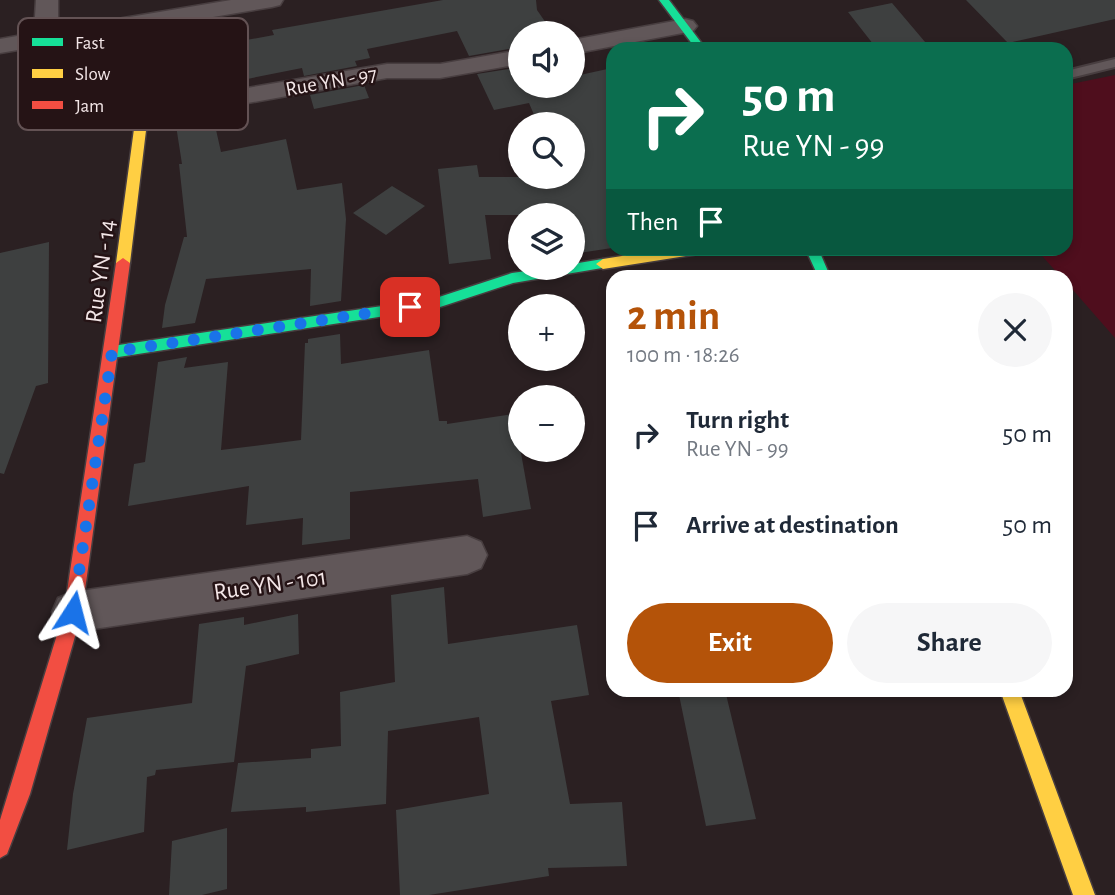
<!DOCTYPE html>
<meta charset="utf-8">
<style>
body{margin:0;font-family:"Alegreya Sans",sans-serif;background:#f6f6f7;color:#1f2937;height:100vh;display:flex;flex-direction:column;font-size:26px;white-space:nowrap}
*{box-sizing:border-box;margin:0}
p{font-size:23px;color:#747a83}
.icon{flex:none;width:38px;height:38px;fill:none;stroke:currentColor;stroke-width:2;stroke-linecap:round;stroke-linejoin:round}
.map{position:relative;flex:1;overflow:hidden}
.details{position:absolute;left:606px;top:270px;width:467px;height:427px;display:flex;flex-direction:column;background:#fff;border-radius:21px;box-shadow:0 4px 10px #0003}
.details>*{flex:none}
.banner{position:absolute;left:606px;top:42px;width:467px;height:214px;border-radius:21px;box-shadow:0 4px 10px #0003;background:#0b6e4f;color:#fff;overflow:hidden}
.controls{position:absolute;left:508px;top:21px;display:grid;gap:14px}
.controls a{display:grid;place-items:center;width:77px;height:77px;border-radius:50%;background:#fff;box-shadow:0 4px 10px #0003;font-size:35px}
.pin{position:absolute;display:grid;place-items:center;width:60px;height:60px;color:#fff;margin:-30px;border-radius:14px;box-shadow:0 4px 10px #0006}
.me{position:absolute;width:77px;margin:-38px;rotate:9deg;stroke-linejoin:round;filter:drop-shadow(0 0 5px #0008)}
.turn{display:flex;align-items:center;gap:24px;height:147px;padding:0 21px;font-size:32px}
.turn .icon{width:91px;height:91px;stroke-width:2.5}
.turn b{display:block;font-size:49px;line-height:60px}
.then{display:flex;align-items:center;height:66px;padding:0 21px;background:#0003;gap:14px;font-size:26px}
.round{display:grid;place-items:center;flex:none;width:74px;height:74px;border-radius:37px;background:#f6f6f7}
.summary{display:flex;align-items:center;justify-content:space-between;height:119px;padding:0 21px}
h1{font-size:42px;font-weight:700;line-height:52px;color:#b45309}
.action{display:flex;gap:14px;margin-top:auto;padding:14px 21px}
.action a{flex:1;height:80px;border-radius:42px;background:#b45309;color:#fff;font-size:28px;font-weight:700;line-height:80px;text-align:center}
.action a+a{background:#f6f6f7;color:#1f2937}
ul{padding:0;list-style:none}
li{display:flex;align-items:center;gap:21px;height:91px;padding:0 21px}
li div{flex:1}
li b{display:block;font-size:26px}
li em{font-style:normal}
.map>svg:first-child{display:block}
.green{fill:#4f0e1d}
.building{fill:#3e4040}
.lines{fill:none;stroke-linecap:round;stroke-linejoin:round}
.lane-casing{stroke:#483e40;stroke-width:4}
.street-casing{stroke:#483e40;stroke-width:3}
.fast-casing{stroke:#483e40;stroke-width:3}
.slow-casing{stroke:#483e40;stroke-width:3}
.jam-casing{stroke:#483e40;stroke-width:3}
.lane{fill:#615759;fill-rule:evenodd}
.street{fill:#615759;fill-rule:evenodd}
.fast{fill:#16e098;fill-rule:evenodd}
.slow{fill:#ffcf43;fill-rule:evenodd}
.jam{fill:#f24e42;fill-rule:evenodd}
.route{stroke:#1a73e8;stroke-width:12;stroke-dasharray:0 21.6}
.labels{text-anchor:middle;stroke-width:5;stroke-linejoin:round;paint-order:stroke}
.far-street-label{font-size:21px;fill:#f3e6e7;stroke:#251315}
.street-label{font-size:24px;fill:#f3e6e7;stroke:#251315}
.key{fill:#251315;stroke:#635254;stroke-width:2}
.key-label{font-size:19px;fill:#f3e6e7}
</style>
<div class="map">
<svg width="1115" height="895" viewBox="0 0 1115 895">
<rect width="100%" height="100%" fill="#2b2022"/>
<!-- green -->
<path class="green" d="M1115,75V338L1066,282V276H1060L1036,249L1066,248V85Z"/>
<!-- building -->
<path class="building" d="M443,0H536L537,10L553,33H520V47L469,56L457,31L367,49L370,58L355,61L357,66L304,76L302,68L207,87L208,92L171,98L169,69L188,66L186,51L274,35L272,30Z
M966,0H1115V19L1008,43Z
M892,3L931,49H877L848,12Z
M572,63L580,75L612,68V248L579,253L572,229V215H568L567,212L541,215H485L491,259L449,264L438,169L477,165L479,177H572V124H538L529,103L494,110L477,74L520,67V86H572Z
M364,85L369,98L314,109L310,95Z
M212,112L221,152L286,139L297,190L342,183L346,219L341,301L310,306L311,269L206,279L195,323L162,328L165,305L184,237H187L179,164H182L175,119Z
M392,186L425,206L386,235L353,213Z
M49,242L48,383L36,386L4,474L0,473V253Z
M340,334L341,364L429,350L439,421H447V424L514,414L531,509L483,517L478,479L350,492V539L302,545L303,518L246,525L249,486L128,506L134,464L145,462L158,362L187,357L184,368L228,362L221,450L301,440L305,343H308V339Z
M444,587L448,644L577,625L589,695L551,701L570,804L622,802L627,866L548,868L549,876L429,895H400L396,810L489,794L479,717L388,731L386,804L306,812V807L231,812L238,763L311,758V749L341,746L340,692L395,682L391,595Z
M298,614L299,654L246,666L234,762L156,770L155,775L147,777L144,832L67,850L73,794L87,718L192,703L199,624L244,617V625Z
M678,690H725L756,819L706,826Z
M227,828V889L202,895H169L172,841Z"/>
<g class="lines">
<!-- lane casing -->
<g class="lane-casing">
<path id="lane" d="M1115,59V67L1066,79V71Z"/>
</g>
<!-- street casing -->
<g class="street-casing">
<path id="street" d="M36,0H58V29L231,0H283L280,5L272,7L0,53V39L34,33Z
M685,19L693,21L697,26L693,31L572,54V40Z
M520,50V64L440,78H387L142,122L133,120L129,114L133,108L142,106L387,64H440Z
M467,536L481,542L487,555L481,568L467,574L73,632L58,626L52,612L58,598L73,592Z"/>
</g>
<!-- fast casing -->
<g class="fast-casing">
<path id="fast" d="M659,0H669L706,49H696Z
M805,248H818L830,276H818Z
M603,259L610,264L608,267L513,283L437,308L112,358L105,352L112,346L436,298L512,273L547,268H572V264Z"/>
</g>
<!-- slow casing -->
<g class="slow-casing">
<path id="slow" d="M140,21L145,24L148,114L130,263L123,268L116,263L136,114L135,24Z
M672,248H711L705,253L603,269L596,264L603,259Z
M1000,690H1019L1095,895H1073Z"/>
</g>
<!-- jam casing -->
<g class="jam-casing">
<path id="jam" d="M123,258L130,263L82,612L30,794L7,854L0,858V820L64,612L116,263Z"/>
</g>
<!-- lane -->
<use href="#lane" class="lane"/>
<!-- street -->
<use href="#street" class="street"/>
<!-- fast -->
<use href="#fast" class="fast"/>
<!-- slow -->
<use href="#slow" class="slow"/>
<!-- jam -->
<use href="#jam" class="jam"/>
</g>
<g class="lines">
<!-- route -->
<path class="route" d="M73,612L112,352L410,307"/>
</g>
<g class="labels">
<!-- far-street labels -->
<g class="far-street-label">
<text transform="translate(331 81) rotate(-10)" y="7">Rue YN - 97</text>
</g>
<!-- street labels -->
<g class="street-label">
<text transform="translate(100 271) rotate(-82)" y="8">Rue YN - 14</text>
<text transform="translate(270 584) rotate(-8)" y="8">Rue YN - 101</text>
</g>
</g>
<!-- legend -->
<rect x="18" y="18" width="230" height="112" rx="10" class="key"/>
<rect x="32" y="38" width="31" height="8" fill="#16e098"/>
<rect x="32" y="69" width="31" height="9" fill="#ffcf43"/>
<rect x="32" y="101" width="31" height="8" fill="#f24e42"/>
<g class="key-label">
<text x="75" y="49">Fast</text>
<text x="75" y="80">Slow</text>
<text x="75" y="112">Jam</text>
</g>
</svg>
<div class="controls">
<a><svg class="icon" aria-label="sound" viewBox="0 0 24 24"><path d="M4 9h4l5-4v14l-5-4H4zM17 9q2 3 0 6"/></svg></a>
<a><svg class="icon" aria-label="search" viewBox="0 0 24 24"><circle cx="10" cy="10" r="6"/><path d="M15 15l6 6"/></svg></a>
<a><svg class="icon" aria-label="layers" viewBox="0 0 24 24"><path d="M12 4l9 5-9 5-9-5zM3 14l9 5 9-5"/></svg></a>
<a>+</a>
<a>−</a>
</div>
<div class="pin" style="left:410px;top:307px;background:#d93025"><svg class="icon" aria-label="arrive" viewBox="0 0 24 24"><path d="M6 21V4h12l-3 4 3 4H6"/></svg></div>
<svg class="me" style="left:73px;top:612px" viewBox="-20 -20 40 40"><path d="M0-17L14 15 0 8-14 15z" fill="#1a73e8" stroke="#fff" stroke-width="4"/></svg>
<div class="banner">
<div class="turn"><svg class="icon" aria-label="right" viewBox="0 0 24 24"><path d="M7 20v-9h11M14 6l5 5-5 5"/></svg><div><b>50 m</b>Rue YN - 99</div></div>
<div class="then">Then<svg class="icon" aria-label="arrive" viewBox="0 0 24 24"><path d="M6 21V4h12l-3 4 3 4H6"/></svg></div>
</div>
<section class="details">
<div class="summary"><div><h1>2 min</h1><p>100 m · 18:26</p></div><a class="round"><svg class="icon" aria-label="close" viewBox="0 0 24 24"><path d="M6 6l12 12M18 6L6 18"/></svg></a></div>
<ul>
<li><svg class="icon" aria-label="right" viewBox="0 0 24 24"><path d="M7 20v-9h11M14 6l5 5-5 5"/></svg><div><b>Turn right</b><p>Rue YN - 99</p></div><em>50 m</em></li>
<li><svg class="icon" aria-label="arrive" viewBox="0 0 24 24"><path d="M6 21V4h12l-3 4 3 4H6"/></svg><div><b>Arrive at destination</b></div><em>50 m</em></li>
</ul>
<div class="action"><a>Exit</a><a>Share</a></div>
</section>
</div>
